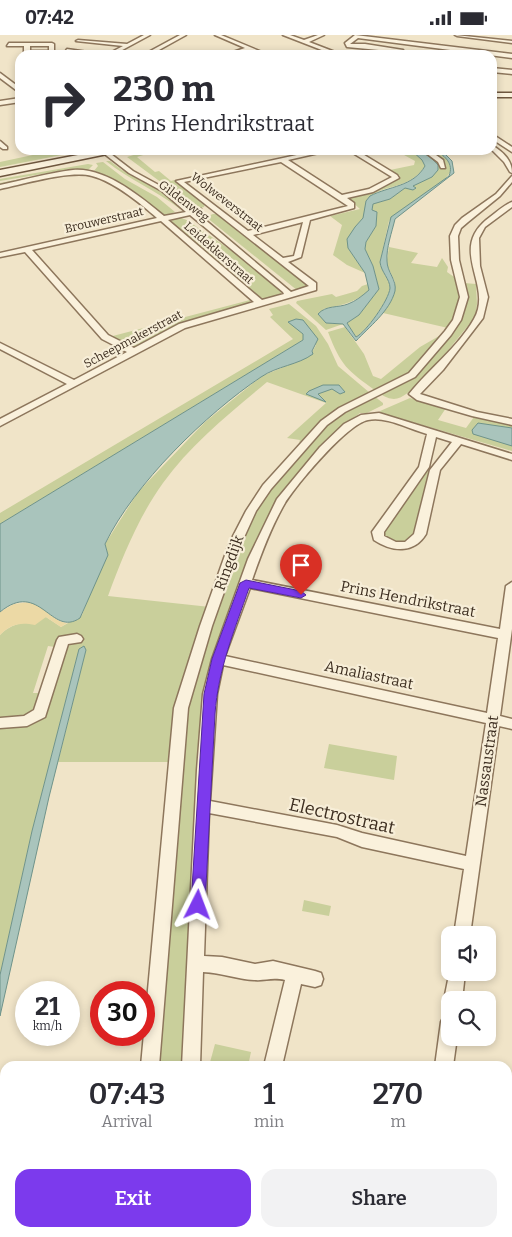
<!DOCTYPE html>
<style>
body{margin:0;font-family:Bitter,serif;background:#f2f2f3;color:#2b2b33;height:100vh;display:flex;flex-direction:column;font-size:19px;white-space:nowrap}
*{box-sizing:border-box;margin:0}
p{font-size:16px;color:#7c7c81}
.icon{flex:none;width:28px;height:28px;fill:none;stroke:currentColor;stroke-width:2;stroke-linecap:round;stroke-linejoin:round}
.map{position:relative;flex:1;overflow:hidden}
.panel{position:absolute;left:0px;top:1026px;width:512px;height:176px;display:flex;flex-direction:column;background:#fff;border-radius:15px 15px 0 0;box-shadow:0 2px 8px #0003}
.panel>*{flex:none}
.top-card{position:absolute;left:15px;top:15px;width:482px;height:105px;border-radius:15px;box-shadow:0 2px 8px #0003;background:#fff;color:#2b2b33;overflow:hidden}
.tools{position:absolute;left:441px;top:891px;display:grid;gap:10px}
.tools a{display:grid;place-items:center;width:55px;height:55px;border-radius:10px;background:#fff;box-shadow:0 2px 8px #0003;font-size:25px}
.speed{position:absolute;left:15px;top:946px;display:flex;gap:10px;font-size:25px;font-weight:700;text-align:center}
.speed>*{display:grid;place-content:center;width:65px;height:65px;border-radius:50%;background:#fff;box-shadow:0 2px 8px #0003;line-height:1}
.speed small{font-size:12px;font-weight:400}
.speed .limit{border:8px solid #d22;background:#fff;color:#111}
.pin{position:absolute;display:grid;place-items:center;width:42px;height:42px;color:#fff;margin:-51px -21px;border-radius:50% 50% 50% 0;rotate:-45deg;box-shadow:0 0 5px #0007}
.pin .icon{rotate:45deg}
.me{position:absolute;width:55px;margin:-28px;rotate:3deg;stroke-linejoin:round;filter:drop-shadow(0 0 4px #0008)}
.turn{display:flex;align-items:center;gap:18px;height:105px;padding:0 15px;font-size:22px}
.turn .icon{width:65px;height:65px;stroke-width:2.5}
.turn b{display:block;font-size:35px;line-height:42px}
.eta{display:flex;justify-content:space-evenly;align-items:center;height:85px;text-align:center}
.eta b{font-size:30px;font-weight:600;line-height:35px}
.action{display:flex;gap:10px;margin-top:auto;padding:10px 15px}
.action a{flex:1;height:58px;border-radius:15px;background:#7c3aed;color:#fff;font-size:20px;font-weight:600;line-height:58px;text-align:center}
.action a+a{background:#f2f2f3;color:#2b2b33}
.status{display:flex;justify-content:space-between;align-items:center;height:35px;padding:0 25px;background:#fff;direction:ltr}
.status svg{height:14px;fill:currentColor}
.map>svg:first-child{display:block}
.green{fill:#c9cf9b;fill-rule:evenodd}
.sand{fill:#ecd9a5}
.water{fill:#a9c4bc;stroke:#6f938a}
.lines{fill:none;stroke-linecap:round;stroke-linejoin:round}
.minor-casing{stroke:#8d765c;stroke-width:3}
.tertiary-casing{stroke:#8d765c;stroke-width:3}
.secondary-casing{stroke:#6f573f;stroke-width:3}
.minor{fill:#faf1dc;fill-rule:evenodd}
.tertiary{fill:#faf1dc;fill-rule:evenodd}
.secondary{fill:#faf1dc;fill-rule:evenodd}
.route{fill:#7c3aed;stroke:#51269a}
.labels{text-anchor:middle;stroke-width:4.5;stroke-linejoin:round;paint-order:stroke}
.far-street-label{font-size:12px;fill:#3d2e20;stroke:#f7eed8}
.street-label{font-size:15px;fill:#3d2e20;stroke:#f7eed8}
.near-street-label{font-size:18px;fill:#3d2e20;stroke:#f7eed8}
</style>
<div class="status"><b>07:42</b><svg viewBox="0 0 49 12"><path d="M0 12V9h3v3zM5 12V6h3v6zM10 12V3h3v9zM15 12V0h3v12zM26 1h20v11H26zM47 4h2v5h-2z"/></svg></div>
<div class="map">
<svg width="512" height="1202" viewBox="0 0 512 1202">
<rect width="100%" height="100%" fill="#f0e4c8"/>
<!-- green -->
<path class="green" d="M56,115H75L77,117L0,132V127Z
M150,115H159L137,122L155,137L159,136L171,146L174,145L205,169L204,172L197,174L127,122Z
M395,115H411L422,125L425,131C408,157 381,147 366,166L365,181L355,192L348,213L365,238L347,230L333,220L342,190L330,181L360,174L350,165L351,162L373,156L398,144L400,141L390,135L414,130L415,126Z
M419,115C437,115 446,116 452,135L445,144L389,186L380,227C381,237 390,244 390,253C389,265 366,296 356,302L347,288L359,280L379,254L373,231L365,214L366,207L376,191L377,177L372,175L373,169L390,164L405,153H415L412,151L432,142L424,118Z
M106,126H110L122,135L164,156L183,173L180,174C156,155 129,145 106,126Z
M103,127L125,144L157,162L175,177L165,181L134,157L93,137L98,131L96,128Z
M88,129L93,130L87,136L77,135L0,150V148L77,133L0,146V144Z
M213,179H218L309,251L298,256L206,182Z
M177,183C189,183 194,191 204,197C232,215 256,234 282,256L281,259L269,264L258,262L172,188L171,186Z
M389,212L418,218L411,228L437,232L442,223L448,232L447,237L457,244L462,263L448,293L383,278L391,265L395,247L388,232L387,225Z
M464,248L476,249L477,269L475,282L421,349C404,358 399,372 379,358L405,345L458,286Z
M368,249L369,255C355,268 341,270 323,274L332,289H343L326,295L296,268L297,266L332,259L336,262L357,256L362,251Z
M250,265V269L181,289L140,310L131,312L109,302Z
M289,269L316,291L328,309L338,331L370,358L333,377L299,408L300,405L287,403L326,368L267,347C230,378 191,409 163,448C139,481 122,523 108,561L210,572L170,727H58L86,615L79,614L32,796L0,940V600C12,587 29,587 46,582L61,592L82,580L107,515L105,509L138,457L205,387L262,341L310,321L316,310L294,291L303,299V305L0,489V478L293,304L270,282L273,280L269,274ZM48,611L55,612L40,658H33Z
M345,292L364,319L373,341L381,344L420,312L446,297L407,339L376,356C347,335 341,331 328,297Z
M374,361L383,368V370L367,378H360L325,406L280,462L210,638L184,1031H158L183,682L234,520L264,461L326,391L345,376Z
M410,363L446,373L438,385L466,393L474,382L512,389V416L381,378L380,376Z
M425,435L431,437L416,500L410,507L398,508L384,503L382,496Z
M329,709L397,721L394,745L324,733Z
M304,865L331,871L329,881L302,876Z
M215,1009L251,1017L248,1031H209Z
M0,1107H5V1198H97V1202H0Z"/>
<!-- sand -->
<path class="sand" d="M30,567C45,570 51,586 67,588L61,592L46,582L35,590C20,587 11,589 0,600V577L14,569Z"/>
<!-- water -->
<path class="water" d="M411,115C422,115 431,122 438,130V135L432,142L413,151L416,153L413,155L405,153L390,164L373,169L372,175L377,177L376,191L366,207L365,214L373,231L379,254L359,280L347,288L356,302C366,297 389,265 390,253C390,244 381,237 380,227L391,182L449,141C454,128 445,122 436,115H441L452,126L454,138L395,184C392,197 386,213 387,226C387,237 397,245 395,256C390,276 369,292 356,306L343,289L326,288L318,279C326,270 338,273 348,269C356,266 362,261 369,255L365,238L348,213L347,204L355,192L363,183L366,166L370,161C389,151 413,152 425,131L422,125Z
M296,284L303,285L318,304L312,316L313,319C298,330 277,331 261,342C206,379 134,449 105,509L108,520L80,583C51,603 40,544 0,577V489L303,305V299L288,287Z
M323,350H339L345,357L340,359L332,354L318,359L326,367L306,359L309,356Z
M478,388L512,393V411L473,399L472,395Z
M84,611L86,615L49,762L0,981V940L32,796L79,614Z"/>
<g class="lines">
<!-- minor casing -->
<g class="minor-casing">
<path id="minor" d="M144,0H150L113,20H106L123,11L76,6L78,5L127,9Z
M180,0H186L150,20H143Z
M215,0H221L269,20C261,20 255,15 249,15C241,15 233,20 224,20L245,13Z
M283,0H290L304,5L318,0H324L309,7L335,17L352,20L332,19Z
M355,0L512,19V23L358,3L350,9H365L403,15L400,17L347,12L345,8Z
M455,0L512,6V8L457,1Z
M9,8H52L54,9V18L27,19L24,17V11H7ZM30,11H49V16H30Z
M67,14L95,18L98,20L65,17Z
M492,33L512,35V39L492,37Z
M20,63V67L0,70V66Z
M492,99L512,112V117L492,104Z
M0,106L7,112V114H3L0,112Z
M492,110C503,117 512,125 512,138L510,137L504,127L492,115Z
M320,115H332L288,125L342,160L369,154L392,142L348,115H356L397,140L399,143L373,157L347,163L354,168V173L310,185L301,222L288,227L316,248V255L185,293L0,391V384L67,349L0,314V308L74,345L127,317L102,304L25,217L0,222V218L157,183C140,168 115,147 92,141C70,135 24,149 0,154V150C24,145 48,138 73,135C105,132 141,162 164,181L186,177L162,156L129,138L102,117L107,116L133,136L166,154L193,175L201,174V178H197L291,257L309,251L176,146ZM281,127L348,171L248,196L184,147ZM190,180L283,257L284,259L262,265L168,185ZM161,186L254,267L179,289L134,313L108,300L32,215ZM303,187L294,221L283,223L253,200Z
M422,115H429L443,125L445,133H441L438,127Z
M512,141V147L500,161L468,187L461,193L458,201L459,225L468,262L461,285L451,300L415,342L345,377L327,390L271,454L256,476L241,509L212,591L188,673L159,1031H141L174,673L200,591L229,509L246,476L263,450L321,386L339,373L409,338L445,296L453,285L460,262L451,225L450,201L455,190L462,183L496,159Z
M512,167V172L485,192L479,203L480,231L488,262L483,283L443,335L420,359L477,377L512,384V390L472,381L417,365L409,359C430,333 458,312 474,284C494,249 446,214 490,182C497,177 504,170 512,167Z
M379,378L512,419V425L461,409L440,435L426,499C414,519 392,517 374,505L372,497L419,432L427,399C409,394 386,381 368,385C347,389 297,449 285,468C271,492 261,519 252,545L500,594L506,551L512,547V594L500,681L512,684V694L499,691L470,900H454L464,834L362,812L337,802L209,778L204,921L222,922L255,929L273,926L315,936L321,938L323,944L321,950L315,952L301,949L282,1031H264L285,945C271,942 266,946 254,945C237,944 222,938 203,937L200,1031H182L197,735L203,659L212,624L248,524L277,464L320,412L344,389L361,380ZM436,402L452,407L430,435L414,499L405,507H396L384,501V497L429,432ZM250,553L498,603L487,678L225,621ZM223,630L486,688L466,821L362,798L337,790L210,766L217,659Z
M77,599L81,601L83,604L81,607L68,609L45,682L27,691L0,693V683L24,681L34,675L57,605L59,602Z
M450,935V938H465L462,965H450V972L447,971L444,965Z
M450,978V1002H457L453,1031H435L441,987L444,981Z
M142,1198H162V1202H142Z
M182,1198H202L203,1202H183Z
M410,1198H430L429,1202H409Z"/>
</g>
<!-- tertiary casing -->
<g class="tertiary-casing">
<path id="tertiary" d="M0,38L20,53V58L0,43Z"/>
</g>
<!-- secondary casing -->
<g class="secondary-casing">
<path id="secondary" d="M492,58H512V62H492Z
M104,115H121L117,117L0,141V135Z"/>
</g>
<!-- minor -->
<use href="#minor" class="minor"/>
<!-- tertiary -->
<use href="#tertiary" class="tertiary"/>
<!-- secondary -->
<use href="#secondary" class="secondary"/>
</g>
<!-- route -->
<path class="route" d="M246,545L301,556L306,560L301,563L249,553C235,594 218,634 215,679L205,870L203,875L198,877L193,875L191,870L204,659L212,624L240,548Z"/>
<g class="labels">
<!-- far-street labels -->
<g class="far-street-label">
<text transform="translate(184 166) rotate(37)" y="4">Gildenweg</text>
<text transform="translate(227 167) rotate(38)" y="4">Wolweverstraat</text>
<text transform="translate(104 185) rotate(-13)" y="4">Brouwerstraat</text>
<text transform="translate(219 218) rotate(41)" y="4">Leidekkerstraat</text>
<text transform="translate(133 304) rotate(-28)" y="4">Scheepmakerstraat</text>
</g>
<!-- street labels -->
<g class="street-label">
<text transform="translate(229 528) rotate(-70)" y="5">Ringdijk</text>
<text transform="translate(408 564) rotate(11)" y="5">Prins Hendrikstraat</text>
<text transform="translate(369 640) rotate(12)" y="5">Amaliastraat</text>
<text transform="translate(487 726) rotate(-82)" y="5">Nassaustraat</text>
</g>
<!-- near-street labels -->
<g class="near-street-label">
<text transform="translate(342 781) rotate(13)" y="6">Electrostraat</text>
</g>
</g>
</svg>
<div class="tools">
<a><svg class="icon" aria-label="sound" viewBox="0 0 24 24"><path d="M4 9h4l5-4v14l-5-4H4zM17 9q2 3 0 6"/></svg></a>
<a><svg class="icon" aria-label="search" viewBox="0 0 24 24"><circle cx="10" cy="10" r="6"/><path d="M15 15l6 6"/></svg></a>
</div>
<div class="speed"><div>21<small>km/h</small></div><div class="limit">30</div></div>
<div class="pin" style="left:301px;top:560px;background:#d93025"><svg class="icon" aria-label="arrive" viewBox="0 0 24 24"><path d="M6 21V4h12l-3 4 3 4H6"/></svg></div>
<svg class="me" style="left:198px;top:870px" viewBox="-20 -20 40 40"><path d="M0-17L14 15 0 8-14 15z" fill="#7c3aed" stroke="#fff" stroke-width="4"/></svg>
<div class="top-card">
<div class="turn"><svg class="icon" aria-label="right" viewBox="0 0 24 24"><path d="M7 20v-9h11M14 6l5 5-5 5"/></svg><div><b>230 m</b>Prins Hendrikstraat</div></div>
</div>
<section class="panel">
<div class="eta">
<div><b>07:43</b><p>Arrival</p></div>
<div><b>1</b><p>min</p></div>
<div><b>270</b><p>m</p></div>
</div>
<div class="action"><a>Exit</a><a>Share</a></div>
</section>
</div>
